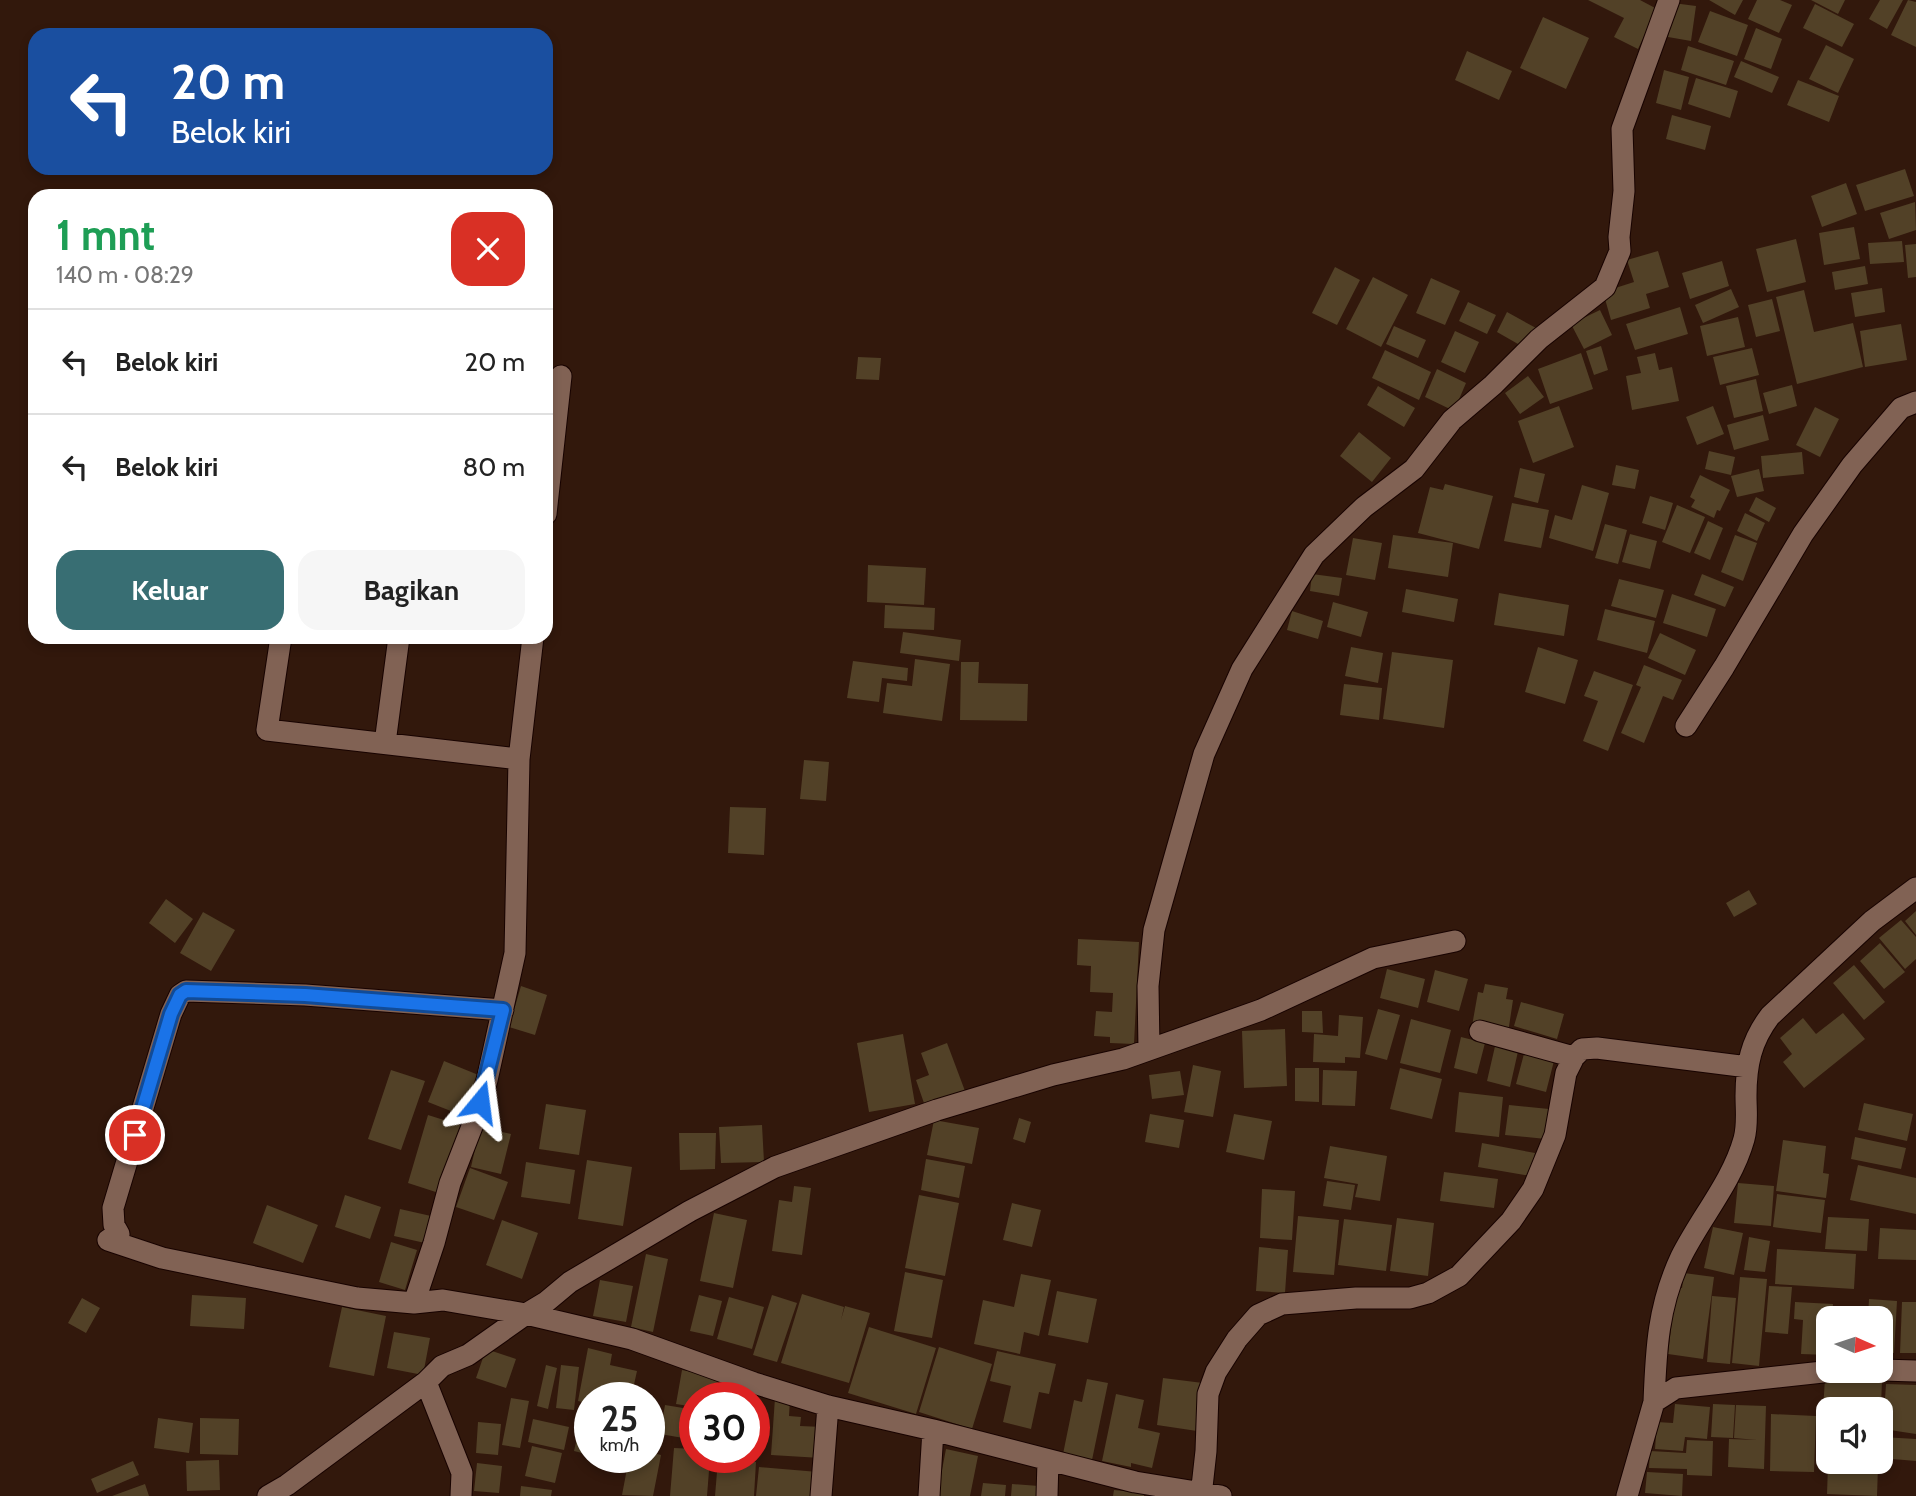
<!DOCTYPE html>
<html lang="id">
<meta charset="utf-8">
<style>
body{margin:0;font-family:Cabin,sans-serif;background:#f6f6f6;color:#222;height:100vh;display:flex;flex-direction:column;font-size:26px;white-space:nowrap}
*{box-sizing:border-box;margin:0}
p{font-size:23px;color:#767676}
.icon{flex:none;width:38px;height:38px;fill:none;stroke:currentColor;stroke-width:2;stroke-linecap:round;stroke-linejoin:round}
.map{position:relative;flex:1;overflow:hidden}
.side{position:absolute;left:28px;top:189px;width:525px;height:455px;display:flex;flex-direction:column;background:#fff;border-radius:21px;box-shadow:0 4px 10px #0003}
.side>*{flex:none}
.guide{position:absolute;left:28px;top:28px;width:525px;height:147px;border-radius:21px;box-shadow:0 4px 10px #0003;background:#1a4fa0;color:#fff;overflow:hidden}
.needle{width:46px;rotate:93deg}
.buttons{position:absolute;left:1816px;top:1306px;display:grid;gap:14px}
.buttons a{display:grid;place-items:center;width:77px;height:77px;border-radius:14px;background:#fff;box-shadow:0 4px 10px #0003;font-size:35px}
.speed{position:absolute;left:574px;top:1382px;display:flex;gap:14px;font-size:35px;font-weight:700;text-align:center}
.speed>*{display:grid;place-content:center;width:91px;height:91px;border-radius:50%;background:#fff;box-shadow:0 4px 10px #0003;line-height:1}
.speed small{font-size:18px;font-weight:400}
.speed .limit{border:10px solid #d22;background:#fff;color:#111}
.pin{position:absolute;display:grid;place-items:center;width:60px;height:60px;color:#fff;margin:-30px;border:4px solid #fff;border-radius:50%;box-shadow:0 2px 7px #0007}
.me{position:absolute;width:77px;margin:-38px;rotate:16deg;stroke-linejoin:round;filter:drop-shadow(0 0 5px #0008)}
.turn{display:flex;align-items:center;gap:24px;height:147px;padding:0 28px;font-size:32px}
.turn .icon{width:91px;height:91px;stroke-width:2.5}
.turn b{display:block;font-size:49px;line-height:60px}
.round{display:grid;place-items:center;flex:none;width:74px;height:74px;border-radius:21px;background:#f6f6f6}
.summary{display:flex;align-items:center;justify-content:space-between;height:119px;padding:0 28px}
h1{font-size:42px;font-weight:700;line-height:52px;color:#1e9e55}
.action{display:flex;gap:14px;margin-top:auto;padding:14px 28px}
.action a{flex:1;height:80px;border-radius:21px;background:#386e73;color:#fff;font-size:28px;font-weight:700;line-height:80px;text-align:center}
.action a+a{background:#f6f6f6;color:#222}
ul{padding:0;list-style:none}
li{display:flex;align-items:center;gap:21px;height:105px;padding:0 28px;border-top:2px solid #e0e0e0}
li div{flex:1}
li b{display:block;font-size:26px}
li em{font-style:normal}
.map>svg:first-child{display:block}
.building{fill:#524127}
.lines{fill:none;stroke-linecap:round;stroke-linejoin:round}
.street-casing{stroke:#180300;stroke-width:23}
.street{stroke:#816254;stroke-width:21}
.route-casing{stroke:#114b97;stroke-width:18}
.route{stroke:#1a73e8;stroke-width:12}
</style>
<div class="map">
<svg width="1916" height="1496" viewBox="0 0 1916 1496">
<rect width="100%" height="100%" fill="#32180c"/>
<!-- building -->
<path class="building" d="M1588,0H1640L1657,9L1638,49L1614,37L1624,18Z
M1709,0H1743L1735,15Z
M1757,0H1780L1792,5L1779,33L1748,19Z
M1811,0H1845L1838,14Z
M1880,0H1903L1887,29L1869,19Z
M1908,0L1916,2V47L1891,35Z
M1673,3L1696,6L1691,41L1668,37Z
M1815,4L1854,24L1842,47L1803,28Z
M1710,11L1748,25L1737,56L1698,42Z
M1543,17L1589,38L1566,89L1520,68Z
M1756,28L1782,39L1771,69L1744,59Z
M1826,45L1854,59L1838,93L1809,79Z
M1688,46L1734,61L1726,85L1681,70Z
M1467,51L1512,71L1499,100L1455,80Z
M1741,61L1779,77L1772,93L1734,77Z
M1664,70L1689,77L1681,110L1656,103Z
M1696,78L1738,91L1730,118L1688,104Z
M1798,80L1839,96L1829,122L1787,105Z
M1672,115L1711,126L1705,150L1666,139Z
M1905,169L1914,196L1865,211L1856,185Z
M1846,183L1857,214L1822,227L1811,196Z
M1915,202L1916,230L1889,239L1880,213Z
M1854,227L1860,259L1824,265L1819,233Z
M1796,239L1806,282L1767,292L1756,249Z
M1902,241L1904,262L1870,264L1868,243Z
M1916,244V277L1908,278L1905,245Z
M1658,251L1669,287L1646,294L1650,308L1611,320L1603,292L1634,282L1627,260Z
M1722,261L1729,286L1690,299L1682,273Z
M1865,266L1868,284L1835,290L1832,272Z
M1335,267L1360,280L1337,325L1312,313Z
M1373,277L1408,295L1381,347L1346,329Z
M1431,278L1460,291L1445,325L1416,313Z
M1882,288L1885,312L1855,317L1851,293Z
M1731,289L1739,307L1703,323L1695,305Z
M1804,290L1814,332L1853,323L1863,367L1797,384L1776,297Z
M1772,299L1780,331L1756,337L1748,305Z
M1468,302L1496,315L1487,334L1459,321Z
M1680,307L1688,334L1635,350L1626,324Z
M1600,310L1612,335L1584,349L1571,324Z
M1507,312L1536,328L1525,348L1497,332Z
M1738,317L1745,347L1707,356L1700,326Z
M1901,324L1907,360L1865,367L1860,331Z
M1394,326L1426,340L1418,358L1386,344Z
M1455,331L1479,342L1465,373L1441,362Z
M1601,346L1608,370L1594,375L1586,351Z
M1752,348L1759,375L1720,385L1713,357Z
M1385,350L1431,372L1419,400L1372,378Z
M1581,353L1593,389L1550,404L1538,369Z
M1655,353L1659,370L1672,367L1679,401L1632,410L1626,376L1641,373L1637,357Z
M858,357L881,358L879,380L856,379Z
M1437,369L1466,383L1454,411L1425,397Z
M1528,376L1544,397L1520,414L1505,393Z
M1756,379L1763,411L1734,418L1726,386Z
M1792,385L1797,406L1769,414L1763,393Z
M1378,386L1415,408L1404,427L1367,405Z
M1559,406L1574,447L1533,463L1518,421Z
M1713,406L1724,434L1697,445L1686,417Z
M1815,407L1839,419L1820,457L1796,445Z
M1763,415L1769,440L1734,450L1727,425Z
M1359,432L1391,458L1372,482L1340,456Z
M1709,451L1735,457L1731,475L1705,469Z
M1802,452L1804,474L1763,478L1761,456Z
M1616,465L1639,470L1635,489L1612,485Z
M1520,468L1545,474L1538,503L1514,497Z
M1759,469L1764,491L1737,497L1731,476Z
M1700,475L1730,490L1720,511L1717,510L1714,518L1691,507L1695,500L1690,497Z
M1445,484L1493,496L1479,549L1418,533L1430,487L1443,490Z
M1582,485L1609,493L1593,551L1549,538L1555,515L1572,520Z
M1650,496L1673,503L1665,530L1642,523Z
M1756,497L1776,508L1769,522L1749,511Z
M1512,503L1549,510L1541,548L1504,541Z
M1677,505L1705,517L1690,553L1662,542Z
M1745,513L1765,523L1757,541L1737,531Z
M1708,521L1723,528L1710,560L1694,553Z
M1605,524L1627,530L1618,564L1595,558Z
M1630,534L1657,541L1650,569L1622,562Z
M1393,535L1453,543L1448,577L1388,568Z
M1735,535L1757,543L1743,581L1721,572Z
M1353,538L1382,543L1375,580L1346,575Z
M868,565L926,568L924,605L867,602Z
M1312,574L1342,578L1339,596L1310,591Z
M1702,574L1734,587L1725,607L1694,595Z
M1619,579L1664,590L1656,618L1611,606Z
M1406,589L1458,599L1454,622L1402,612Z
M1499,593L1569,605L1564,636L1494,625Z
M1672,594L1716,609L1707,637L1663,623Z
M1333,602L1368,612L1361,637L1327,627Z
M885,605L935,608L934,630L884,628Z
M1605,609L1655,621L1647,653L1597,640Z
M1292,611L1323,621L1318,639L1287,630Z
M903,632L961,640L959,661L900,653Z
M1660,633L1696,650L1685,675L1648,658Z
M1351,647L1383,653L1378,683L1345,676Z
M1538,647L1578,660L1565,704L1525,692Z
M1392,652L1453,660L1444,728L1383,719Z
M915,659L950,664L942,721L883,713L887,683L912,686Z
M853,661L908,668L907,681L882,678L879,702L847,698Z
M961,662H979L978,683L1028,684L1027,721L960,720Z
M1644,665L1682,680L1673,700L1663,696L1644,743L1621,733L1641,687L1636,685Z
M1594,671L1633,685L1608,751L1583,741L1598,701L1584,696Z
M1344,684L1382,688L1379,720L1340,715Z
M804,760L829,762L826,801L800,799Z
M730,807L766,808L764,855L728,853Z
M1749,890L1757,904L1734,917L1726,903Z
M166,899L193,919L175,943L149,923Z
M1916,911V935L1905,921Z
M203,912L235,930L211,971L180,953Z
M1901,920L1916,937V959L1905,969L1879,938Z
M1078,939L1139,942L1134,1044L1110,1043V1037L1094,1036L1096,1011L1112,1012L1113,993L1090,992L1091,966L1077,965Z
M1880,943L1905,972L1884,989L1860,961Z
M1854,965L1885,1002L1864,1020L1833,983Z
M1387,969L1425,979L1418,1008L1380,998Z
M1435,970L1468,979L1459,1011L1427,1002Z
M1485,984L1508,988L1506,999L1513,1000L1508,1033L1472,1026L1478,992L1483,993Z
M521,986L547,995L535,1035L509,1027Z
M1521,1002L1564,1014L1557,1039L1514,1026Z
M1378,1009L1400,1015L1387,1060L1365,1054Z
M1302,1011H1322L1323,1033L1302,1032Z
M1843,1013L1865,1039L1804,1088L1783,1062L1792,1054L1780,1038L1803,1018L1816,1034Z
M1339,1015L1363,1017L1360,1058L1345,1057V1063L1313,1062L1314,1034L1338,1036Z
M1411,1019L1451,1030L1440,1073L1400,1063Z
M1285,1029L1287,1086L1244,1088L1242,1031Z
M903,1034L915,1104L869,1112L857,1043Z
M1461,1037L1485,1043L1477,1074L1454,1068Z
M1496,1042L1519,1047L1510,1087L1487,1081Z
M947,1043L965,1091L925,1106L916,1080L929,1075L921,1053Z
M1525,1050L1555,1057L1546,1092L1516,1084Z
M444,1061L481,1076L466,1117L428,1102Z
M1193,1065L1221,1071L1213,1117L1184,1112Z
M1295,1068H1319V1102L1295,1101Z
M1400,1068L1442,1079L1432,1119L1390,1109Z
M391,1070L425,1081L401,1150L368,1139Z
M1323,1070L1357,1071L1355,1106L1322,1105Z
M1180,1071L1184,1095L1152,1099L1149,1075Z
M1459,1092L1503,1097L1499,1137L1455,1132Z
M1864,1103L1913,1114L1907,1141L1858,1130Z
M546,1104L586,1110L579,1155L539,1149Z
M1509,1105L1549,1109L1546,1139L1505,1135Z
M1150,1114L1184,1120L1179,1148L1145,1142Z
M1234,1114L1272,1121L1264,1160L1226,1152Z
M428,1115L463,1126L442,1194L408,1183Z
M1019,1118L1031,1122L1025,1143L1013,1139Z
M934,1120L979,1128L972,1164L927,1155Z
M762,1125L764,1162L721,1163L719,1127Z
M480,1127L511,1134L501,1174L471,1167Z
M679,1133H716L715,1169L680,1170Z
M1855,1137L1906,1148L1901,1169L1851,1159Z
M1783,1140L1826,1146L1823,1173L1829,1174L1826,1198L1776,1191Z
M1482,1143L1535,1153L1531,1176L1478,1167Z
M1330,1146L1387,1156L1380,1201L1355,1197L1358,1184L1324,1178Z
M926,1159L965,1166L959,1198L921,1190Z
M587,1160L632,1167L623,1226L578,1219Z
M526,1162L575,1170L570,1204L521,1197Z
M1858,1165L1916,1178V1214L1850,1200Z
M470,1168L508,1182L494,1220L456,1207Z
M1444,1172L1498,1179L1494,1208L1440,1201Z
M1327,1181L1355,1185L1351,1210L1323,1206Z
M1738,1183L1774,1186L1771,1226L1734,1223Z
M794,1186L811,1188L802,1255L772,1251L779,1200L792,1202Z
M1262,1189L1295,1191L1292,1240L1260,1238Z
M1777,1194L1825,1200L1821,1233L1773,1227Z
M345,1195L381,1207L370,1239L335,1227Z
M919,1195L959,1203L945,1276L905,1268Z
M1012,1203L1041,1210L1032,1247L1003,1240Z
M267,1205L318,1225L303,1263L253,1243Z
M400,1209L431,1216L425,1243L394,1236Z
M714,1213L747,1220L733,1288L700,1281Z
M1298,1216L1339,1220L1334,1275L1293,1272Z
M1828,1217L1869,1219L1867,1251L1825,1249Z
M1397,1218L1434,1223L1428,1276L1390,1271Z
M1344,1219L1392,1225L1386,1271L1338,1265Z
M502,1220L538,1233L522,1279L486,1265Z
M1713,1227L1743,1233L1734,1275L1704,1268Z
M1880,1228L1916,1230V1260L1878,1259Z
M1749,1237L1770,1241L1765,1272L1744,1270Z
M391,1242L417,1250L405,1290L379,1282Z
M1259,1247L1288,1250L1285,1293L1256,1291Z
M1777,1249L1856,1254L1854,1289L1775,1284Z
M646,1254L668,1259L653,1332L631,1327Z
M905,1272L943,1280L932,1338L894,1331Z
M1684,1273L1714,1277L1703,1359L1668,1354L1676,1287L1682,1288Z
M1021,1274L1051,1280L1039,1336L1024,1332L1020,1354L974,1344L983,1300L1014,1307Z
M1740,1277L1767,1279L1759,1366L1732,1363Z
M600,1280L633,1286L626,1322L593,1316Z
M1769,1286L1792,1287L1788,1334L1765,1332Z
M1057,1291L1097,1299L1088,1343L1048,1335Z
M802,1294L844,1307L841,1320L845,1306L870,1313L849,1383L781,1363Z
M192,1295L246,1298L244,1329L190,1326Z
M699,1295L722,1301L713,1336L690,1331Z
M772,1295L797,1303L777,1362L753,1355Z
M1712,1296L1736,1298L1730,1364L1707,1362Z
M729,1297L764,1307L752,1349L717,1339Z
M82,1298L100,1308L86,1333L68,1323Z
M1869,1299L1897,1301L1894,1353L1881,1352V1318H1868Z
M1795,1302L1833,1304L1832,1318H1829V1355L1801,1354L1803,1320L1794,1319Z
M1902,1302H1916V1353H1900Z
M342,1307L386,1316L374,1376L329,1367Z
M1836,1307L1863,1309V1318H1835Z
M869,1327L936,1348L916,1414L848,1393Z
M394,1332L430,1338L423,1375L387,1368Z
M939,1347L992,1364L972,1429L919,1412Z
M588,1348L612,1354L610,1365L637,1371L631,1398H590V1404L578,1401Z
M486,1349L516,1359L506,1388L476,1378Z
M997,1351L1056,1364L1049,1394L1039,1392L1031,1429L1003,1422L1011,1386L990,1381Z
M546,1365L557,1368L548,1409L537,1406Z
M561,1365L579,1367L574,1410L556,1408Z
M682,1370L719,1377L715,1398H695V1407L676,1404Z
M1163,1378L1203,1383L1197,1431L1157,1425Z
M1825,1378L1882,1381L1881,1405L1864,1404L1863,1409H1829V1427H1822Z
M1087,1379L1108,1383L1092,1460L1063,1454L1074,1400L1082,1402Z
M1886,1384L1916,1385V1434L1883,1429Z
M722,1389L748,1392L747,1398H721Z
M1116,1394L1144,1400L1138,1428L1160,1433L1152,1468L1131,1463V1467L1102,1461Z
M511,1398L529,1401L520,1448L502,1445Z
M775,1398L790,1399L789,1416L801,1417L800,1426L823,1427L821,1458L771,1455Z
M1675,1404L1710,1407L1707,1439L1685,1437L1683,1451L1655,1449L1657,1422L1673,1423Z
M1713,1404L1735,1405L1733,1438L1711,1437Z
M665,1405L695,1410V1440L660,1434Z
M754,1405L764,1406L759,1456L754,1455Z
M1736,1405L1766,1406L1764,1469L1728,1467L1729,1439L1757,1440L1734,1438Z
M1771,1414L1816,1416L1814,1472L1770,1471Z
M582,1416L590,1418V1455L574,1451Z
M158,1418L193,1423L189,1453L154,1448Z
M200,1418L239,1419L238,1455L200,1454Z
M533,1419L569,1427L564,1450L528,1442Z
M478,1422L501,1424L498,1455L476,1453Z
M1882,1437L1916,1439V1461L1881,1458Z
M1687,1440L1713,1441L1712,1476L1687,1475V1469L1649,1468L1650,1451L1686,1453Z
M532,1446L562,1453L555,1483L525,1476Z
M674,1448L695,1449V1458H710L707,1496H670Z
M946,1449L978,1456L970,1496H937Z
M649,1452L661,1455L653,1496L622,1495L629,1458H649Z
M219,1460L220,1490L187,1491L186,1461Z
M718,1460L756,1462L754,1496H715Z
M133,1461L139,1475L97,1493L91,1479Z
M477,1463L502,1466L499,1493L474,1491Z
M1828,1465L1878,1467L1877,1496L1827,1494Z
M759,1467L818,1472L816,1496H756Z
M1647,1472L1683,1474L1682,1496L1645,1493Z
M983,1483L1006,1485L1005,1496H981Z
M145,1484L149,1496H112Z
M1012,1484L1039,1486L1038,1496H1011Z
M521,1486L552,1490L551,1496H520Z
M1114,1490L1144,1493V1496H1113Z"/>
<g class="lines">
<!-- street casing -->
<g class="street-casing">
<path id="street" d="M546,514L561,376
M281,637L267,730L519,759
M1686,726L1724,667L1803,534L1852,465L1901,408L1916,402
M385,743L399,637
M1480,1031L1574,1057
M1149,1049L1148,986L1154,930L1204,754L1242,669L1314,555L1364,507L1414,469L1452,420L1493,385L1539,339L1605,287L1620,251L1619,237L1624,191L1622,129L1669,0
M108,1240L162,1258L357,1298L414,1303L443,1300L526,1314L546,1302L570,1282L690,1211L775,1167L937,1110L1053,1075L1123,1059L1261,1010L1373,958L1455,941
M108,1240L119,1234L114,1225L113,1208L171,1014L180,995L186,991L305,995L503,1010
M414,1303L434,1243L450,1183L473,1124L487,1080L515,953L519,759L533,637
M1881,1370L1916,1371
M426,1382L462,1473L461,1496
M1654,1402C1656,1349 1658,1306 1681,1257C1701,1217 1732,1182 1744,1139C1748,1125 1746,1110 1746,1096C1746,1065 1751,1041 1770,1016L1872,921L1916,888
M268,1496L287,1485L426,1382L442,1366L468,1355L526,1314L632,1339L754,1383L828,1406L933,1430L1135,1482L1221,1496
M821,1496L828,1406
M929,1496L933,1430
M1047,1496L1048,1460
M1201,1496L1206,1451L1208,1394L1216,1372L1237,1339L1258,1315L1282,1304L1356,1298H1410L1428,1293L1459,1276L1511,1221L1533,1189L1555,1135L1566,1073L1574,1057L1582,1049L1597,1048L1748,1067
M1627,1496L1654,1402L1676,1388L1832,1371L1858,1370"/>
</g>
<!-- street -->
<use href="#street" class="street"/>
</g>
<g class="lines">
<!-- route casing -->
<g class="route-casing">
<path id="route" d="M135,1135L171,1014L180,995L186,991L305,995L503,1010L480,1102"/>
</g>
<!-- route -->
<use href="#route" class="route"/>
</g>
</svg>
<div class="buttons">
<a><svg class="needle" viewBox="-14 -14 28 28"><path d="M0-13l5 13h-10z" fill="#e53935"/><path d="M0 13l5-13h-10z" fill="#767676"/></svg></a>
<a><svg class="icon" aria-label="sound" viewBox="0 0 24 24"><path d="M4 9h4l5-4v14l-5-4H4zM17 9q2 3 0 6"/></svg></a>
</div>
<div class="speed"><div>25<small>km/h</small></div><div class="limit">30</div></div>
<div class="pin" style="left:135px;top:1135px;background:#d93025"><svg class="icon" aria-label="arrive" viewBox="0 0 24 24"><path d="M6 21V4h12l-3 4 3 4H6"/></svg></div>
<svg class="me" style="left:480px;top:1102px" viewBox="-20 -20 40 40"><path d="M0-17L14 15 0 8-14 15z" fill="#1a73e8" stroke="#fff" stroke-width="4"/></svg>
<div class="guide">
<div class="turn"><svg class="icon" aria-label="left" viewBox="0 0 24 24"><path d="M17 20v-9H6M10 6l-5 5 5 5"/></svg><div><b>20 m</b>Belok kiri</div></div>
</div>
<section class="side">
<div class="summary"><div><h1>1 mnt</h1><p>140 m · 08:29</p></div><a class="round" style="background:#d93025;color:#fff"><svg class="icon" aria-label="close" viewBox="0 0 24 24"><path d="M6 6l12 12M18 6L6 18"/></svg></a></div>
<ul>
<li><svg class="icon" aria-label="left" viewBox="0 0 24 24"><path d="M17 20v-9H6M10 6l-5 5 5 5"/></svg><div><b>Belok kiri</b></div><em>20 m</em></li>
<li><svg class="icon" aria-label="left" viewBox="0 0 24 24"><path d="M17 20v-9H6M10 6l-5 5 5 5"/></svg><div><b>Belok kiri</b></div><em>80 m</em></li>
</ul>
<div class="action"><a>Keluar</a><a>Bagikan</a></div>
</section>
</div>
